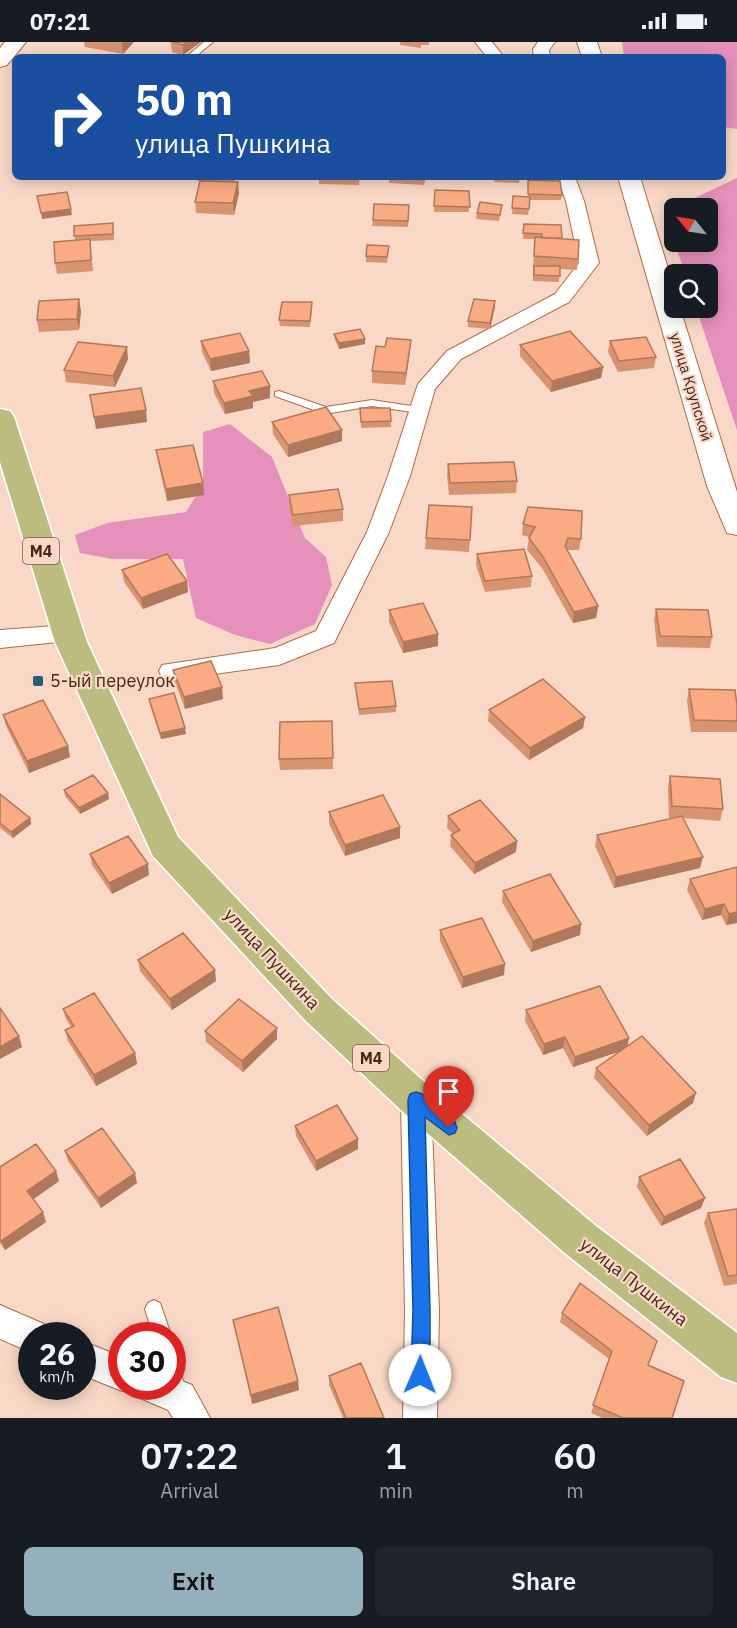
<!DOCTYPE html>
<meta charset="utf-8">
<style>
body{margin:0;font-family:"IBM Plex Sans",sans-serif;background:#20242c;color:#f1f3f6;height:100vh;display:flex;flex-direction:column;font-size:22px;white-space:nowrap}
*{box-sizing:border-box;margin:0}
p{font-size:20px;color:#9ea1a6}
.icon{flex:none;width:33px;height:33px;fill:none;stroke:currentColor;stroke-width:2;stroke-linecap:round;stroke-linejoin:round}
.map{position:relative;height:1376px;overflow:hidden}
.panel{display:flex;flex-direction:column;background:#171b24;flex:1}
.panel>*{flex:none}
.banner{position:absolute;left:12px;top:12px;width:714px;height:126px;border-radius:9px;box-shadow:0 3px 15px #0003;background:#1a4fa0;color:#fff;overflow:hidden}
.needle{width:39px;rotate:300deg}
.fabs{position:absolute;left:664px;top:156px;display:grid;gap:12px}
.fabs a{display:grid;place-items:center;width:54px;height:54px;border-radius:9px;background:#171b24;box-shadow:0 3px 15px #0003;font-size:30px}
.speed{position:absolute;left:18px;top:1280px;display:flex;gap:12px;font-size:30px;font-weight:700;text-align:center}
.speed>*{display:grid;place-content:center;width:78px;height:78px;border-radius:50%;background:#171b24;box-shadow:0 3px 15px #0003;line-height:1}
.speed small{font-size:15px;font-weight:400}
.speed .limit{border:9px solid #d22;background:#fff;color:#111}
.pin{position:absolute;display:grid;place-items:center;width:51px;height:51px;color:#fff;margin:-62px -26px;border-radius:50% 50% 50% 0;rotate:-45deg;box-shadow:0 0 6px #0007}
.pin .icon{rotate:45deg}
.me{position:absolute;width:66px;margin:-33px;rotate:1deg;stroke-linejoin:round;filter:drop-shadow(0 0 4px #0008)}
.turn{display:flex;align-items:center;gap:21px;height:126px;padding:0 24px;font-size:27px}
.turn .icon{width:78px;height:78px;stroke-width:2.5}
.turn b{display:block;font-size:42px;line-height:51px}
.eta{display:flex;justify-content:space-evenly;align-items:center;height:102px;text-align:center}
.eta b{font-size:36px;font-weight:600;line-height:42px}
.button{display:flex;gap:12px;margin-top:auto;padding:12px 24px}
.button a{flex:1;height:69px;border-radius:9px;background:#95b0bd;color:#111;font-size:24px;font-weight:600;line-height:69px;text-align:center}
.button a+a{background:#20242c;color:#f1f3f6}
.status{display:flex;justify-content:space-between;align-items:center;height:42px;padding:0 30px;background:#171b24;direction:ltr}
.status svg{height:16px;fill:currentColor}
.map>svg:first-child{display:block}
.green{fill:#e591bc}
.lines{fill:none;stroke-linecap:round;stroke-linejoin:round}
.service-casing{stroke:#b36a42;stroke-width:2}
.minor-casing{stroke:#b36a42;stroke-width:2}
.tertiary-casing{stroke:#b36a42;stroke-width:2}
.trunk-casing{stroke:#fff;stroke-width:3}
.service{fill:#fff;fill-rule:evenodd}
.minor{fill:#fff;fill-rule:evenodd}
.tertiary{fill:#fff;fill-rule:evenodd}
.trunk{fill:#bcbc80;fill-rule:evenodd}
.wall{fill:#d89371}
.shaded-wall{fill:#b0785c}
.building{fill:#fbab83;stroke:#b0785c;stroke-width:1.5}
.route{fill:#1a73e8;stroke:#114b97;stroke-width:1.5}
.poi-dot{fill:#245f77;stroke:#f9d8c7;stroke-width:2}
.labels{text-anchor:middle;stroke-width:4.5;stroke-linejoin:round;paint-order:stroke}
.far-street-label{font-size:15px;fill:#462616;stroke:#f9d8c7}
.shield{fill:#f9d8c7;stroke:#7c5b4b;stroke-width:1.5}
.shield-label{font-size:16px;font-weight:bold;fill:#462616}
.poi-label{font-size:18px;fill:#462616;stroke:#f9d8c7;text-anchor:start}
.street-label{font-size:18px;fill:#462616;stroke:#f9d8c7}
</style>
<div class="status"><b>07:21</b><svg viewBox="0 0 49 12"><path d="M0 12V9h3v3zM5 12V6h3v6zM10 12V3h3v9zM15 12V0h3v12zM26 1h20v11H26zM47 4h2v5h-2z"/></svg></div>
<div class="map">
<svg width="737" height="1376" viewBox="0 0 737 1376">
<rect width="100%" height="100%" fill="#f9d8c7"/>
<!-- green -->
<path class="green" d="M622,0H737V87L723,85V15H624Z
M737,136V388L696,266H708V232H685L668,180L675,172V200H708V166H679L684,161Z
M230,382L272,415L305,496L326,515L332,543L315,582L270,602L235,593L196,576L183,517H112L80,511L75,493L107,481L186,470L203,443V390Z"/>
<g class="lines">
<!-- service casing -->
<g class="service-casing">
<path id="service" d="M204,0H213L195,15H186Z
M279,349L326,365L372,358L418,365L424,368L418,371L372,364L325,372L275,354V350Z
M154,1258L160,1261L171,1293H153L145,1267L148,1261Z
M172,1322L178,1325L188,1353L185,1359L179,1362L173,1359L167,1344H172Z"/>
</g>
<!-- minor casing -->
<g class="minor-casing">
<path id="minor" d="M475,0H492L504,15H487Z
M538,0H555L549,8L550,15H534L533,7Z
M557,135H575L584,159L599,221L569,260L461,317L435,347L410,434L389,490L334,601L279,623L171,638L162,635L159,629L162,623L275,606L316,589L367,490L388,434L418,342L447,309L555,252L579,221L566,159Z
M68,583L77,586L80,592L77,598L0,606V588Z
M416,1043L427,1047L431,1057L439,1269L437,1376H403L405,1269L401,1057L405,1047Z
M0,1263L44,1282L49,1293H32V1311L0,1297Z
M82,1299L122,1315V1344H134L122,1349L82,1333Z
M172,1335L192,1343L210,1376H173L168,1368L140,1356L135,1344H172Z"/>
</g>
<!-- tertiary casing -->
<g class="tertiary-casing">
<path id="tertiary" d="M5,0H26L7,23L0,25V6Z
M577,0H597L602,15H582Z
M618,135H640L675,249V266H680L737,450V493L727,491L707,444Z"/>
</g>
<!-- trunk casing -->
<g class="trunk-casing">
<path id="trunk" d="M0,367L10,369L14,375L87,600L178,795L332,957L430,1045L596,1184L737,1291V1341L721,1335L566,1212L402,1069L306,979L153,814L55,600L0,420Z"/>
</g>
<!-- service -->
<use href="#service" class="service"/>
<!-- minor -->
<use href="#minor" class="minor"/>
<!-- tertiary -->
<use href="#tertiary" class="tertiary"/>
<!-- trunk -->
<use href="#trunk" class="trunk"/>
</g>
<!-- wall -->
<path class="wall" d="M84,0H134L123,12L85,5Z
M170,0H201L183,13L172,10L171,2L170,1Z
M400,0H429V3H421V6L400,3Z
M196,135H235L234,140L239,151L234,173L196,171L195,160L200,139H197Z
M319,135H360L359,143L319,142Z
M426,135L424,143L389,141V136Z
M495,135H520L519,141L494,140Z
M528,138L562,153L561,158H530L528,173L512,172L513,154H528Z
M435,148L469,149V170H434Z
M409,163L408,185L372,184L373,178Z
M502,163L499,179L476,177L477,171Z
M113,181L114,198L90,199L93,229L57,232L55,221L75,198L74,184Z
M524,182L562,197L578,217L577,228L560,227L559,240L533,239V225L535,197H523Z
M389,204L387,221L366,220V214Z
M495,265L490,287L468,285V279Z
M312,266L310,285L280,284L279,278Z
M81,269L79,288L39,290L37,278Z
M334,292L365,302L339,307L335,298Z
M411,298L410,309L405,343L372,341V329L385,305Z
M201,299L249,309L250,321L211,329L202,310Z
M610,299L656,315L654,326L618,330L608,310Z
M520,303L603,325L601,336L551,350L520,314Z
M128,317L115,345L66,340L64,328Z
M213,339L270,344V356L253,360V366L225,372L214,351Z
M360,366L391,379V385L361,386Z
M272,380L342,388V399L288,415L273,392Z
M156,408L203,441L204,453L167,459L158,420Z
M448,422L517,439L516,451L449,453L447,433Z
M289,453L343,467V479L293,484L289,464Z
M472,465L469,510L425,507L426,496Z
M523,482L581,497L579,508H567L598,564L596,576L573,581L542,526L527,508L529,495L522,493Z
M477,512L532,534L531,545L485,550L476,523Z
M122,528L187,539L188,550L143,567L124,540Z
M656,567L712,595L710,606L657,605L654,578Z
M389,568L438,592V604L403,611L389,580Z
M173,628L223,657L185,667L175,640Z
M355,641L396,664V670L359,673Z
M689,647L737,663V690H691L687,659Z
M149,657L186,692L161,697L150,663Z
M489,668L585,675L583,686L529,718L488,679Z
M3,673L70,715L29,731L6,684Z
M332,679L333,727L280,728L279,717Z
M670,734L723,767L720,779L683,776L700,826L614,846L595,804L597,793L674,776H669L668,745Z
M64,748L109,757L80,772L65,754Z
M0,752L30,776L31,782L13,796L0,786Z
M329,770L400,796L345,814L329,782Z
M448,774L517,799L516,810L474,832L450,804L451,793L453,792L447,786Z
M90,812L149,833L112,852L92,823Z
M737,825V881L726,883L721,873L702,878L687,848L690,837Z
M503,849L581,882L580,893L531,910L502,860Z
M440,888L504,933L462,946L440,899Z
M138,918L216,939L172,968L140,929Z
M63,967L135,1011L137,1022L96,1044L68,999L65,988L71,985L66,977Z
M526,968L627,1004L693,1061L647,1094L594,1036L596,1026L621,1009L573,1025L563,1006L543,1013L525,979Z
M205,989L277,997L243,1030L206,1000Z
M295,1084L358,1097V1107L316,1129L296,1094Z
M65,1109L137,1141L101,1166L68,1119Z
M0,1125L59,1139L33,1157L46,1180L5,1208L0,1201Z
M639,1135L701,1166L661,1184L637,1145Z
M737,1167V1242L724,1244L704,1181L708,1171Z
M562,1271L648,1324L672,1376H602L591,1371L609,1317L560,1280Z
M233,1278L299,1348L252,1362Z
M329,1334L384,1376H343L329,1343Z"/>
<!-- shaded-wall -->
<path class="shaded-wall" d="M123,0H134L123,12L122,1Z
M186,0H201L183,13V3Z
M238,140L239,151L234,173L233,161Z
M71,167L72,173L42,177L41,171Z
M79,257L81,269L79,288L77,277Z
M495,259V265L490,287V281Z
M365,297V302L339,307V301Z
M411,298L410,309L405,343L406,331Z
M127,305L128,317L115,345L113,334Z
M249,309L250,321L211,329L210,317Z
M603,325L601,336L551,350L552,339Z
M270,344V356L253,360V366L225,372L224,361L249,349Z
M146,368L147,380L96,387L94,375Z
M342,388V399L288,415V403Z
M203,441L204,453L167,459L166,447Z
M187,539L188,550L143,567L141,556Z
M598,564L596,576L573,581L574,570Z
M438,592V604L403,611V600Z
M222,645L223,657L185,667L184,655Z
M585,675L583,686L529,718L530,706Z
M185,686L186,692L161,697L160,691Z
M68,704L70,715L29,731L27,719Z
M108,751L109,757L80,772L79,766Z
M30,776L31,782L13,796L11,790Z
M400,785V796L345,814V803Z
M517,799L516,810L474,832L475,821Z
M703,815L700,826L614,846L616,835Z
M148,822L149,833L112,852L109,841Z
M724,862L721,873L702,878L705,867Z
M737,870V881L726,883L729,872Z
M581,882L580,893L531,910L533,899Z
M505,922L504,933L462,946L463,935Z
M215,928L216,939L172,968L170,957Z
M277,986V997L243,1030L242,1019Z
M19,994L22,1005L0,1017V1005Z
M565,995L563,1006L543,1013L544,1002Z
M629,996L627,1007L573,1025L575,1015Z
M135,1011L137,1022L96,1044L94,1033Z
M696,1051L693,1061L647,1094L649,1083Z
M358,1097V1107L316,1129V1119Z
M56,1129L59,1139L31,1159L27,1149Z
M135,1131L137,1141L101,1166L98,1156Z
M705,1156L701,1166L661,1184L664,1175Z
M43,1170L46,1180L5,1208L1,1199Z
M298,1339L299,1348L252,1362L251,1353Z"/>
<!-- building -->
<path class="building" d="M173,0H186L183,3Z
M389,135H425L424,138Z
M528,138L560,139L562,153L528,152Z
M200,139L238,140L233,161L195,160Z
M435,148L469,149L470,165L434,164Z
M67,150L71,167L41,171L37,154Z
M513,154L530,155L529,167L512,166Z
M480,160L502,163L500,173L477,171Z
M374,162L409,163L408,179L373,178Z
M113,181V192L74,194V184Z
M524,182L561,183L562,196H542V192L523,191Z
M535,195L579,198L578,217L534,214Z
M90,197L91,218L55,221L54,200Z
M367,203L389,204L387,215L366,214Z
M534,224H560V234L534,233Z
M79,257L77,277L37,278L39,259Z
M474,257L495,259L490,281L468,279Z
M282,260H312L310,279L279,278Z
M360,287L365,297L339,301L334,292Z
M570,289L603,325L552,339L520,303Z
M240,291L249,309L210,317L201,299Z
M646,295L656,315L619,319L610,299Z
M387,296L411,298L406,331L372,329L376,304L385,305Z
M78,300L127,305L113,334L64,328Z
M262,329L270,344L249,349L253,354L224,361L213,339Z
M141,346L146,368L94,375L90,353Z
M326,365L342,388L288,403L272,380Z
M360,366H390L391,379L361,380Z
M193,403L203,441L166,447L156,408Z
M514,420L517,439L450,441L448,422Z
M338,447L343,467L293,473L289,453Z
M429,463L472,465L470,498L426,496Z
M528,465L582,469L581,497L568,496L565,504L598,564L574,570L543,515L529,496L535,485L523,482Z
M524,507L532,534L485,539L477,512Z
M167,512L187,539L141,556L122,528Z
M423,561L438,592L403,600L389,568Z
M656,567L708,568L712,595L660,594Z
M211,619L222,645L184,655L173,628Z
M543,637L585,675L530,706L489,668Z
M392,639L396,664L359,667L355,641Z
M689,647L735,648L737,663V679L694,678Z
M174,651L185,686L160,691L149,657Z
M43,658L68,704L27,719L3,673Z
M332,679L333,716L279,717L280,680Z
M93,733L108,751L79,766L64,748Z
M670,734L720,737L723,767L672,764Z
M0,752L30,776L11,790L0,781Z
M383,753L400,785L345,803L329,770Z
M480,758L517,799L475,821L451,793L460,788L448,774Z
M682,774L703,815L616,835L597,793Z
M128,794L148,822L109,841L90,812Z
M737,825V870L729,872L724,862L705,867L690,837Z
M550,832L581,882L533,899L503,849Z
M482,876L505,922L463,935L440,888Z
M183,891L215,928L170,957L138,918Z
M600,944L629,996L575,1015L565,995L544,1002L526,968Z
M94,951L135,1011L94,1033L65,988L74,984L63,967Z
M239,957L277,986L242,1019L205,989Z
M0,966L19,994L0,1005Z
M642,994L696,1051L649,1083L596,1026Z
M337,1063L358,1097L316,1119L295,1084Z
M102,1086L135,1131L98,1156L65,1109Z
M36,1102L56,1129L27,1149L43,1170L1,1199L0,1197V1125Z
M680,1117L705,1156L664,1175L639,1135Z
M737,1167V1233L728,1234L708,1171Z
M580,1241L657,1299L648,1323L684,1339L672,1376H623L593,1363L612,1309L562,1271Z
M278,1265L298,1339L251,1353L233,1278Z
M361,1321L384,1376H346L329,1334Z"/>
<!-- route -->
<path class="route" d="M416,1050L422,1052L455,1080L457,1086L455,1091L449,1093L425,1075L430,1269V1333L427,1340L420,1342L414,1340L411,1333L413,1269L408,1058L410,1052Z"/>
<!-- markers -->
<rect class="poi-dot" x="32" y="633" width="12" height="12" rx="3"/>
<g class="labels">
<!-- far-street labels -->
<g class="far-street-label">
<text transform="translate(691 345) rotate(73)" y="5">улица Крупской</text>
</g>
<!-- shield labels -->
<g class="shield">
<rect x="23" y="496" width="36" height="26" rx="4.5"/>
<rect x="353" y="1003" width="36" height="26" rx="4.5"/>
</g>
<g class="shield-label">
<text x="41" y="515">M4</text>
<text x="371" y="1022">M4</text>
</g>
<!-- poi labels -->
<g class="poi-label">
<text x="50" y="645">5-ый переулок</text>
</g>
<!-- street labels -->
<g class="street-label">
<text transform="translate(272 917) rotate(47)" y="6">улица Пушкина</text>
<text transform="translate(634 1240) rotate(38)" y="6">улица Пушкина</text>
</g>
</g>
</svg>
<div class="fabs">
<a><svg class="needle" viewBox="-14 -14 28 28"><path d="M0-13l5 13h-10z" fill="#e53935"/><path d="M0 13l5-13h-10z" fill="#9ea1a6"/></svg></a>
<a><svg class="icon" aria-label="search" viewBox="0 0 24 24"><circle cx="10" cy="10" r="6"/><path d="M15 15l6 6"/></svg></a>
</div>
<div class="speed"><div>26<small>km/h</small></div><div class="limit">30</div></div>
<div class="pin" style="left:449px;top:1086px;background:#d93025"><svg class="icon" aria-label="arrive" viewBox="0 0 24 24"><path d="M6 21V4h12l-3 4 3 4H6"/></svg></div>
<svg class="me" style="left:420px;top:1333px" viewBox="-20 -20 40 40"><circle r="19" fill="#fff"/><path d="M0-13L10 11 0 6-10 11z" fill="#1a73e8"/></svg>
<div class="banner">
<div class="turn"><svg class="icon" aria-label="right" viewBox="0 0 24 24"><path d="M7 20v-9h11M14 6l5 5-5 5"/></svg><div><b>50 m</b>улица Пушкина</div></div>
</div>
</div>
<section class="panel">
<div class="eta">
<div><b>07:22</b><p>Arrival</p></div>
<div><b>1</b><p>min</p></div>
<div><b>60</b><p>m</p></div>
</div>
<div class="button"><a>Exit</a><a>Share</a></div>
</section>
